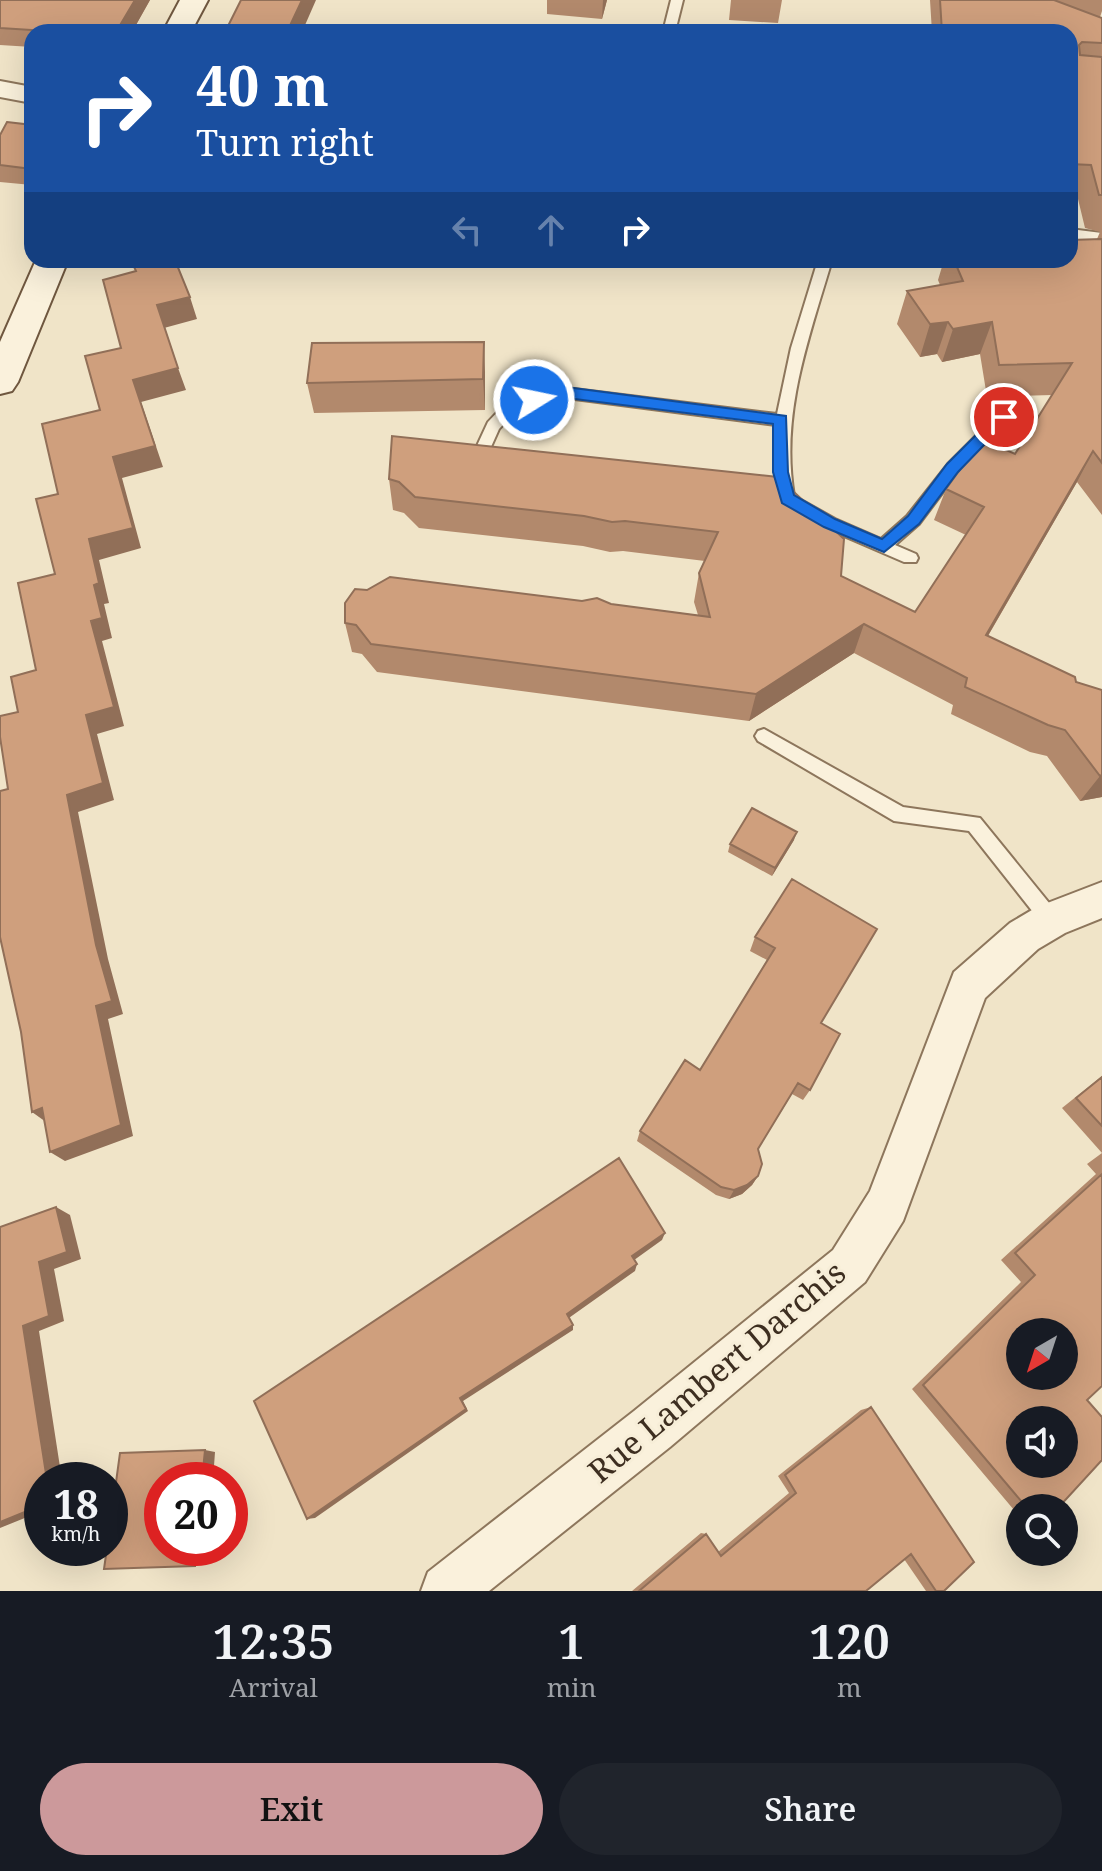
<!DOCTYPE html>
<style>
body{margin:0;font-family:"Noto Serif",serif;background:#20242c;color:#f1f3f6;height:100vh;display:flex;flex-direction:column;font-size:30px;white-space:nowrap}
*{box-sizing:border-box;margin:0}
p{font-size:26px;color:#9ea1a6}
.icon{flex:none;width:44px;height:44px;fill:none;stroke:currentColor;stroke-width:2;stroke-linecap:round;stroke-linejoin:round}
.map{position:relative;height:1591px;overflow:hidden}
.panel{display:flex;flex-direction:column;background:#171b24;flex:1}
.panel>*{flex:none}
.top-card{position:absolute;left:24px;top:24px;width:1054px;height:244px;border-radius:24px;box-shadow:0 8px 32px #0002;background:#1a4fa0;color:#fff;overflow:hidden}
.needle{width:52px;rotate:219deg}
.buttons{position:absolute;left:1006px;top:1318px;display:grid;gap:16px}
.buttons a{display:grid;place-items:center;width:72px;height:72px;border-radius:50%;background:#171b24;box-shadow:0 8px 32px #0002;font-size:40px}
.speed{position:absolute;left:24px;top:1462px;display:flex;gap:16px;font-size:40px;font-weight:700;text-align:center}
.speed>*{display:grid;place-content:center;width:104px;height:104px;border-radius:50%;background:#171b24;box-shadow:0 8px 32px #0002;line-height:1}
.speed small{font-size:20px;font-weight:400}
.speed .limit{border:12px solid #d22;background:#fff;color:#111}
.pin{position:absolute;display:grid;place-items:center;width:68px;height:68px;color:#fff;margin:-34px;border:4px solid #fff;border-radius:50%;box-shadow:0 2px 8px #0007}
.me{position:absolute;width:88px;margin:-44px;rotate:80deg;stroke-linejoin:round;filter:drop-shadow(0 0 6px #0008)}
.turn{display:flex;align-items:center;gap:28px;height:168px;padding:0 40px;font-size:36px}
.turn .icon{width:104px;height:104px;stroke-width:2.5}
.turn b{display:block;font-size:56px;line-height:68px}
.lanes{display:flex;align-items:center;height:76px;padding:0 40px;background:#0003;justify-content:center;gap:40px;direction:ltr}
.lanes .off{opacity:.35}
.eta{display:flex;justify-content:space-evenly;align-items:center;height:136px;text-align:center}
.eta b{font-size:48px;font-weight:600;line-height:56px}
.button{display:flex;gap:16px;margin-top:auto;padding:16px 40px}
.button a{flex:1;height:92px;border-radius:48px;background:#cc999b;color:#111;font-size:32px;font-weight:600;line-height:92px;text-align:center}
.button a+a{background:#20242c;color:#f1f3f6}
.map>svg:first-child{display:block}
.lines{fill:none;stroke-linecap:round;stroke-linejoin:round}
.lane-casing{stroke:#8d765c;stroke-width:4}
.street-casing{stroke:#8d765c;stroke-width:4}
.secondary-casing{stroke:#6f573f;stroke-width:4}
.lane{fill:#faf1dc;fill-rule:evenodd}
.street{fill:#faf1dc;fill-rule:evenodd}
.secondary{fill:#faf1dc;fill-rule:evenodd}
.wall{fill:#b2896c}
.shaded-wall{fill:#916f58}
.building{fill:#cf9f7d;stroke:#916f58;stroke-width:2;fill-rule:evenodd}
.route{fill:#1a73e8;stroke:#114b97;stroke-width:2}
.labels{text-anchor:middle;stroke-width:6;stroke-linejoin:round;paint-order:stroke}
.near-street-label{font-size:32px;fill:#3d2e20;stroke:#f7eed8}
</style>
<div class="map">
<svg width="1102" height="1591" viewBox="0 0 1102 1591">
<rect width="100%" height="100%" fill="#f0e4c8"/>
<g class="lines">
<!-- lane casing -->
<g class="lane-casing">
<path id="lane" d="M671,0H683L675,32H663Z
M818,260H832C809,338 780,414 794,496L835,519L881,539L907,516L948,464L999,413L1004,412L1011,417L958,472L919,524L895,545L916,554L918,558L916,562H904L823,527L782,503L774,469L776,425L559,397L515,412L499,429L482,467H472L469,463L488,422L505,404L558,387L777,414L791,348Z
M764,729L903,807L980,818L1058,914L1061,920L1058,926L1051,929L1044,926L969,831L894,821L758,741L755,736L758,731Z"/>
</g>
<!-- street casing -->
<g class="street-casing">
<path id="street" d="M0,81L32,87V103L0,97Z
M1070,229L1102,233V251L1070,247Z
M1102,882V918L1065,933L1038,949L985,998L903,1221L865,1282L670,1447L489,1591H421L428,1572L634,1411L833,1250L870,1191L954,972L1010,923L1037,907Z"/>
</g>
<!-- secondary casing -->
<g class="secondary-casing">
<path id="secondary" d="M180,0H208L191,32H163Z
M36,260H68L18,382L12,391L0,394V342Z"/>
</g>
<!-- lane -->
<use href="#lane" class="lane"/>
<!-- street -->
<use href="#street" class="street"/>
<!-- secondary -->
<use href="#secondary" class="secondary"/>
</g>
<!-- wall -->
<path class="wall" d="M0,0H150L132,32H32V47L0,45Z
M547,0H607L602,19L547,14Z
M731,0H782L778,23L729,20Z
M930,0H1102V11L1100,17L1102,18V515L1077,482L988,636L1076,682L1102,690V797L1080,801L1047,756L1030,752L951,714L953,705L854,653L749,721L377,672L362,654L352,652L345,623L611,604L698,615L694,602L699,573L705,561L623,551L610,552L583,546L419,528L404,513L393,510L389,479L778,477L841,576L915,612L966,535L934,520L946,489L1015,454L1052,395L987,397L980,354L942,362L937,354L920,357L897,324L907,291L940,285L938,280L944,260H1070L1097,239L1100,232L1085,228L1078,199L1070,198V32H932Z
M32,125V185L0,182V135Z
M485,372V410L314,413L307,383Z
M794,840L772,876L728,852L730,844Z
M792,879L821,1023L810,1090L803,1100L792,1094L758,1149V1176L752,1185L742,1194L729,1199L716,1195L637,1141L640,1131L700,1070L767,960L750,951L755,937Z
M1102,1076V1386L1087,1400L1058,1508H1020V1517L912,1389L1021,1282L1001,1260L1096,1174L1087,1164L1102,1153L1062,1108Z
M871,1407L944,1591H926L904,1559L866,1591H632L701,1533L706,1534L718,1552L789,1493L778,1476L861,1410Z"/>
<!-- shaded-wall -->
<path class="shaded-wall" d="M135,0H150L132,32H116Z
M302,0H316L302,32H287Z
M603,0H607L602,19Z
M173,260H196L175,265Z
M190,297L197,319L164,328L157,305Z
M948,322L937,354L920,357L930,324Z
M992,322L980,354L942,362L953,329Z
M484,342L485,372V410L483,379Z
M178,368L186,390L141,402L163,467L122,478L141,548L99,560L109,603L104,604L112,638L102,641L124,726L97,734L114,800L78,812L108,959L123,1014L108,1019L133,1136L65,1161L50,1152L96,1006V945L67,795L86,715L94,585L89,539L113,457L133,380Z
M1093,451L1077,482L972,663L986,635Z
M864,624L854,653L749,721L756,694Z
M1102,775V797L1080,801L1100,776Z
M797,832L794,840L772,876L775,868Z
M42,1108L46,1122L32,1112Z
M758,1176L752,1185L742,1194L729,1199L734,1190Z
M56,1207L70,1215L81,1259L54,1269L64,1321L39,1331L62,1480H47L23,1326L39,1262Z
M665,1233L662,1240L630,1263L632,1256Z
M637,1264L635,1271L566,1320L567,1314Z
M573,1325V1330L463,1401L468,1411L315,1518L307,1519L460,1398Z
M205,1450L215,1452L213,1480H202Z
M42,1505V1511L0,1528V1522Z
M196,1548H207L206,1563L195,1566Z"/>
<!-- building -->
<path class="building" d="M0,0H135L116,32H63L0,28Z
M241,0H302L287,32H225Z
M940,0H1054L1102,18V43L1082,42L1079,45L1080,55L1102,57V195H1099L1091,165L1070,164V32H942Z
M7,122L32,125V169L0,165V135Z
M1102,239V463L1093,451L986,635L1075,677L1076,682L1102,690V775L1100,776L1065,730L1048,725L965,687L967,678L864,624L756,694L371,644L356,625L345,623V603L355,589L367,590L390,577L582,601L597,598L611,604L710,617L699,573L718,532L625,521L612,522L584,516L415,497L399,482L389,479L392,436L778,477L844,539L841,576L915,612L984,507L946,489L982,439L1015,454L1072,363L999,365L992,322L953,329L948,322L930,324L907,291L963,281L954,260H1070V240Z
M131,260H175L190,297L157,305L178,368L133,380L155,446L113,457L133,528L89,539L99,583L94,585L102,618L91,621L114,707L86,715L103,783L67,795L96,945L112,1001L96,1006L121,1125L50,1152L42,1108L32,1112L21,1032L0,937V791L8,789L0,737V716L18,712L11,677L36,670L18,583L55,574L36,499L58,494L42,424L100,410L85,356L121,348L103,280L136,271Z
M484,342L483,379L307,383L312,343Z
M752,808L797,832L775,868L730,844Z
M792,879L877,929L821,1023L840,1034L810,1090L798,1083L758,1149L762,1164L758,1176L747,1185L734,1190L721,1187L640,1131L685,1060L700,1070L775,948L755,937Z
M1102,1077V1126L1076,1098Z
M619,1158L665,1233L632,1256L637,1264L567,1314L573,1325L460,1398L466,1409L307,1519L254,1401Z
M1102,1174V1386L1087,1400L1102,1417V1460L1058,1508H1027L923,1385L1035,1275L1015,1253ZM1020,1332H1064V1376H1020ZM1020,1420H1064V1464H1020Z
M56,1207L67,1252L39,1262L49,1316L23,1326L47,1480H42V1505L0,1522V1227Z
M871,1407L974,1562L944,1591H936L911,1554L866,1591H639L706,1534L721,1556L796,1493L785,1475Z
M205,1450L202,1480H162V1548H196L195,1566L104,1569L107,1548H110V1526L120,1453Z"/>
<!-- route -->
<path class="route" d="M558,386L786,416L788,472L794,495L835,519L882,539L908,516L947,464L998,413L1004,411L1011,417L958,472L919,524L884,552L824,527L782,503L773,472V424L559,397L534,405L527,400L529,396Z"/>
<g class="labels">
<!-- near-street labels -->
<g class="near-street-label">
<text transform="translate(717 1372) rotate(-40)" y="11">Rue Lambert Darchis</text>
</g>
</g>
</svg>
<div class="buttons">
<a><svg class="needle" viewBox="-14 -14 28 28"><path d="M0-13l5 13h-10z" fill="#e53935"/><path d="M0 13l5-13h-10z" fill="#9ea1a6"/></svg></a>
<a><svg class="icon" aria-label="sound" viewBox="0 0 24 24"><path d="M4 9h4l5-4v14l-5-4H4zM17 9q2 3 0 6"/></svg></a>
<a><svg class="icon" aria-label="search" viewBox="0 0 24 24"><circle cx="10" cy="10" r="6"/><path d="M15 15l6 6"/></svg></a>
</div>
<div class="speed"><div>18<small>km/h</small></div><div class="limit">20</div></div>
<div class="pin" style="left:1004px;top:417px;background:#d93025"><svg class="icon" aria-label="arrive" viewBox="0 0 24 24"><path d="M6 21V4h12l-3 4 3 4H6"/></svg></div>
<svg class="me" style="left:534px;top:400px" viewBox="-20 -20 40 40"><circle r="17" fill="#1a73e8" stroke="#fff" stroke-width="3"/><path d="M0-11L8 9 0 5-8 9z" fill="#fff"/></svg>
<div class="top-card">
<div class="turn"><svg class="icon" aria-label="right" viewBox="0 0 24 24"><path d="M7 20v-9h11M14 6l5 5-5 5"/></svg><div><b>40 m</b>Turn right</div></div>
<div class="lanes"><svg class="icon off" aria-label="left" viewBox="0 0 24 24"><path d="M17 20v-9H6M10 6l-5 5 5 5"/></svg><svg class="icon off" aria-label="ahead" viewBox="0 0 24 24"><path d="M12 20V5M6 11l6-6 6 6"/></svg><svg class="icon" aria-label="right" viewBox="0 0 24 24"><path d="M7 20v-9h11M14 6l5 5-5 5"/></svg></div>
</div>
</div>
<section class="panel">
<div class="eta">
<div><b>12:35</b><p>Arrival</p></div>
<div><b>1</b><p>min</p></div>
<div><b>120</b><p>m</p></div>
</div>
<div class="button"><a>Exit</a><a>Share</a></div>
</section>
